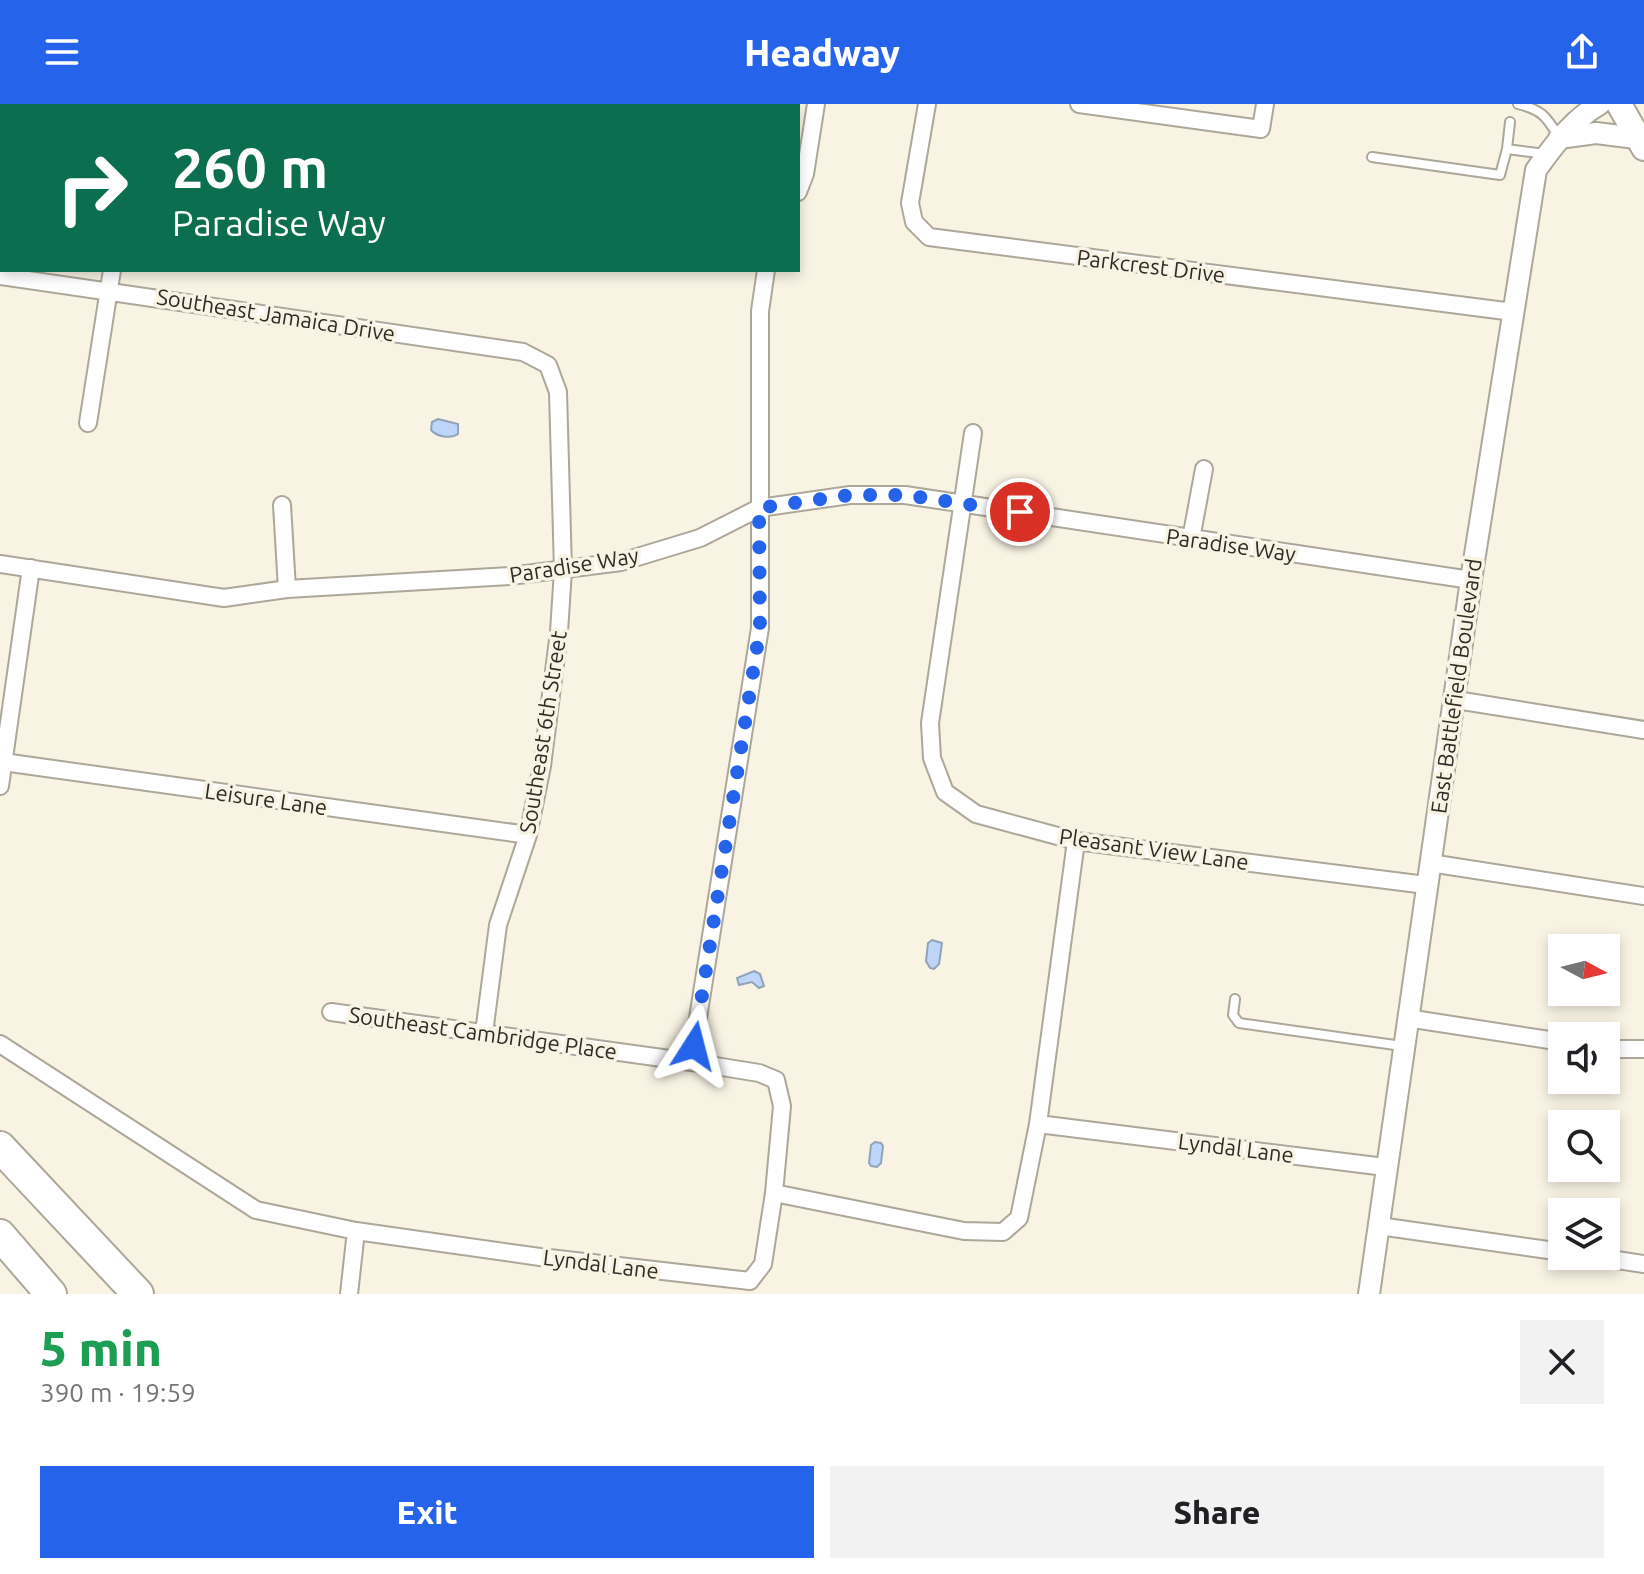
<!DOCTYPE html>
<meta charset="utf-8">
<style>
body{margin:0;font-family:Ubuntu,sans-serif;background:#f2f2f2;color:#202124;height:100vh;display:flex;flex-direction:column;font-size:30px;white-space:nowrap}
*{box-sizing:border-box;margin:0}
p{font-size:26px;color:#757577}
.icon{flex:none;width:44px;height:44px;fill:none;stroke:currentColor;stroke-width:2;stroke-linecap:round;stroke-linejoin:round}
.map{position:relative;height:1190px;overflow:hidden}
.panel{display:flex;flex-direction:column;background:#fff;flex:1}
.panel>*{flex:none}
.top-card{position:absolute;left:0px;top:0px;width:800px;height:168px;box-shadow:0 4px 12px #0003;background:#0b6e4f;color:#fff;overflow:hidden}
.needle{width:52px;rotate:97deg}
.controls{position:absolute;left:1548px;top:830px;display:grid;gap:16px}
.controls a{display:grid;place-items:center;width:72px;height:72px;border-radius:0px;background:#fff;box-shadow:0 4px 12px #0003;font-size:40px}
.pin{position:absolute;display:grid;place-items:center;width:68px;height:68px;color:#fff;margin:-34px;border:4px solid #fff;border-radius:50%;box-shadow:0 2px 8px #0007}
.me{position:absolute;width:88px;margin:-44px;rotate:9deg;stroke-linejoin:round;filter:drop-shadow(0 0 6px #0008)}
.turn{display:flex;align-items:center;gap:28px;height:168px;padding:0 40px;font-size:36px}
.turn .icon{width:104px;height:104px;stroke-width:2.5}
.turn b{display:block;font-size:56px;line-height:68px}
.round{display:grid;place-items:center;flex:none;width:84px;height:84px;border-radius:0px;background:#f2f2f2}
.headline{display:flex;align-items:center;justify-content:space-between;height:136px;padding:0 40px}
h1{font-size:48px;font-weight:800;line-height:60px;color:#1e9e55}
.action{display:flex;gap:16px;margin-top:auto;padding:16px 40px}
.action a{flex:1;height:92px;border-radius:0px;background:#2563eb;color:#fff;font-size:32px;font-weight:800;line-height:92px;text-align:center}
.action a+a{background:#f2f2f2;color:#202124}
header{display:flex;justify-content:space-between;align-items:center;height:104px;padding:0 40px;background:#2563eb;color:#fff;font-size:36px;font-weight:800}
.map>svg:first-child{display:block}
.water{fill:#bdd5f8;stroke:#92a2b9;stroke-width:2}
.lines{fill:none;stroke-linecap:round;stroke-linejoin:round}
.service-casing{stroke:#aca799;stroke-width:12}
.minor-casing{stroke:#aca799;stroke-width:20}
.tertiary-casing{stroke:#aca799;stroke-width:24}
.secondary-casing{stroke:#aca799;stroke-width:28}
.motorway-casing{stroke:#aca799;stroke-width:34}
.path{stroke:#b6b2a6;stroke-width:3;stroke-dasharray:4 4;stroke-linecap:butt}
.service{stroke:#fff;stroke-width:8}
.minor{stroke:#fff;stroke-width:16}
.tertiary{stroke:#fff;stroke-width:20}
.secondary{stroke:#fff;stroke-width:24}
.motorway{stroke:#fff;stroke-width:30}
.route{stroke:#2563eb;stroke-width:14;stroke-dasharray:0 25.2}
.labels{text-anchor:middle;stroke-width:7;stroke-linejoin:round;paint-order:stroke}
.street-label{font-size:22px;fill:#2e2c27;stroke:#f9f3e4}
</style>
<header><svg class="icon" aria-label="menu" viewBox="0 0 24 24"><path d="M4 6h16M4 12h16M4 18h16"/></svg>Headway<svg class="icon" aria-label="share" viewBox="0 0 24 24"><path d="M12 15V3M7 8l5-5 5 5M5 13v7h14v-7"/></svg></header>
<div class="map">
<svg width="1644" height="1190" viewBox="0 0 1644 1190">
<rect width="100%" height="100%" fill="#f9f3e4"/>
<!-- water -->
<path class="water" d="M438,315L458,320V330C451,335 437,333 431,326L432,318Z
M932,836L942,839L939,860L934,865L930,864L926,857L928,839Z
M754,867L760,870L764,882L759,884L752,878L739,881L737,874Z
M875,1038L881,1039L883,1042L881,1059L877,1063L871,1062L869,1059L871,1041Z"/>
<g class="lines">
<!-- service casing -->
<g class="service-casing">
<path id="service" d="M1518,0C1542,6 1546,12 1559,33
M168,2V0
M772,2V0
M0,41L2,42
M1507,45L1510,18
M1372,53L1500,71L1507,45L1546,50
M1235,895L1233,911L1239,919L1402,942"/>
</g>
<!-- minor casing -->
<g class="minor-casing">
<path id="minor" d="M927,0L910,99L914,118L929,133L1513,208
M1079,0L1261,25L1265,0
M798,88L805,70L816,0
M0,172L523,248L548,261L558,288L563,466L559,528L542,662L528,731L498,821L484,929
M88,319L112,166
M973,329L930,619L932,654L945,688L976,710L1076,737L1426,781
M282,401L287,485
M1191,435L1204,365
M0,460L224,494L287,485L510,472L621,458L700,434L759,404L850,391H905L1471,476
M1456,596L1644,626
M3,658L528,731
M0,682L31,464
M1430,759L1644,792
M1407,914L1562,938
M0,940L256,1106L356,1127L540,1153L750,1177L763,1160L774,1089L782,1002L776,976L759,969L691,958L331,908
M1606,945H1644
M691,958L760,524V207L766,166
M1038,1020L1385,1063
M774,1089L964,1127L1003,1128L1019,1114L1038,1020L1076,737
M1379,1122L1562,1148
M1590,1152L1644,1160
M349,1190L356,1127"/>
</g>
<!-- tertiary casing -->
<g class="tertiary-casing">
<path id="tertiary" d="M1559,34L1596,29L1636,34
M1369,1190L1471,476L1536,66C1554,41 1573,15 1600,0"/>
</g>
<!-- secondary casing -->
<g class="secondary-casing">
<path id="secondary" d="M1619,0L1644,44"/>
</g>
<!-- motorway casing -->
<g class="motorway-casing">
<path id="motorway" d="M0,1043L138,1190
M0,1131L51,1190"/>
</g>
<!-- path -->
<path class="path" d="M0,21H2"/>
<!-- service -->
<use href="#service" class="service"/>
<!-- minor -->
<use href="#minor" class="minor"/>
<!-- tertiary -->
<use href="#tertiary" class="tertiary"/>
<!-- secondary -->
<use href="#secondary" class="secondary"/>
<!-- motorway -->
<use href="#motorway" class="motorway"/>
</g>
<g class="lines">
<!-- route -->
<path class="route" d="M694,942L760,524L759,404L850,391H905L1020,408"/>
</g>
<g class="labels">
<!-- street labels -->
<g class="street-label">
<text transform="translate(1151 162) rotate(7)" y="8">Parkcrest Drive</text>
<text transform="translate(276 211) rotate(9)" y="8">Southeast Jamaica Drive</text>
<text transform="translate(1231 441) rotate(8)" y="8">Paradise Way</text>
<text transform="translate(574 461) rotate(-9)" y="8">Paradise Way</text>
<text transform="translate(1456 582) rotate(-82)" y="8">East Battlefield Boulevard</text>
<text transform="translate(543 628) rotate(-81)" y="8">Southeast 6th Street</text>
<text transform="translate(266 695) rotate(8)" y="8">Leisure Lane</text>
<text transform="translate(1154 745) rotate(8)" y="8">Pleasant View Lane</text>
<text transform="translate(483 929) rotate(8)" y="8">Southeast Cambridge Place</text>
<text transform="translate(1236 1044) rotate(7)" y="8">Lyndal Lane</text>
<text transform="translate(601 1160) rotate(7)" y="8">Lyndal Lane</text>
</g>
</g>
</svg>
<div class="controls">
<a><svg class="needle" viewBox="-14 -14 28 28"><path d="M0-13l5 13h-10z" fill="#e53935"/><path d="M0 13l5-13h-10z" fill="#757577"/></svg></a>
<a><svg class="icon" aria-label="sound" viewBox="0 0 24 24"><path d="M4 9h4l5-4v14l-5-4H4zM17 9q2 3 0 6"/></svg></a>
<a><svg class="icon" aria-label="search" viewBox="0 0 24 24"><circle cx="10" cy="10" r="6"/><path d="M15 15l6 6"/></svg></a>
<a><svg class="icon" aria-label="layers" viewBox="0 0 24 24"><path d="M12 4l9 5-9 5-9-5zM3 14l9 5 9-5"/></svg></a>
</div>
<div class="pin" style="left:1020px;top:408px;background:#d93025"><svg class="icon" aria-label="arrive" viewBox="0 0 24 24"><path d="M6 21V4h12l-3 4 3 4H6"/></svg></div>
<svg class="me" style="left:694px;top:942px" viewBox="-20 -20 40 40"><path d="M0-17L14 15 0 8-14 15z" fill="#2563eb" stroke="#fff" stroke-width="4"/></svg>
<div class="top-card">
<div class="turn"><svg class="icon" aria-label="right" viewBox="0 0 24 24"><path d="M7 20v-9h11M14 6l5 5-5 5"/></svg><div><b>260 m</b>Paradise Way</div></div>
</div>
</div>
<section class="panel">
<div class="headline"><div><h1>5 min</h1><p>390 m · 19:59</p></div><a class="round"><svg class="icon" aria-label="close" viewBox="0 0 24 24"><path d="M6 6l12 12M18 6L6 18"/></svg></a></div>
<div class="action"><a>Exit</a><a>Share</a></div>
</section>
